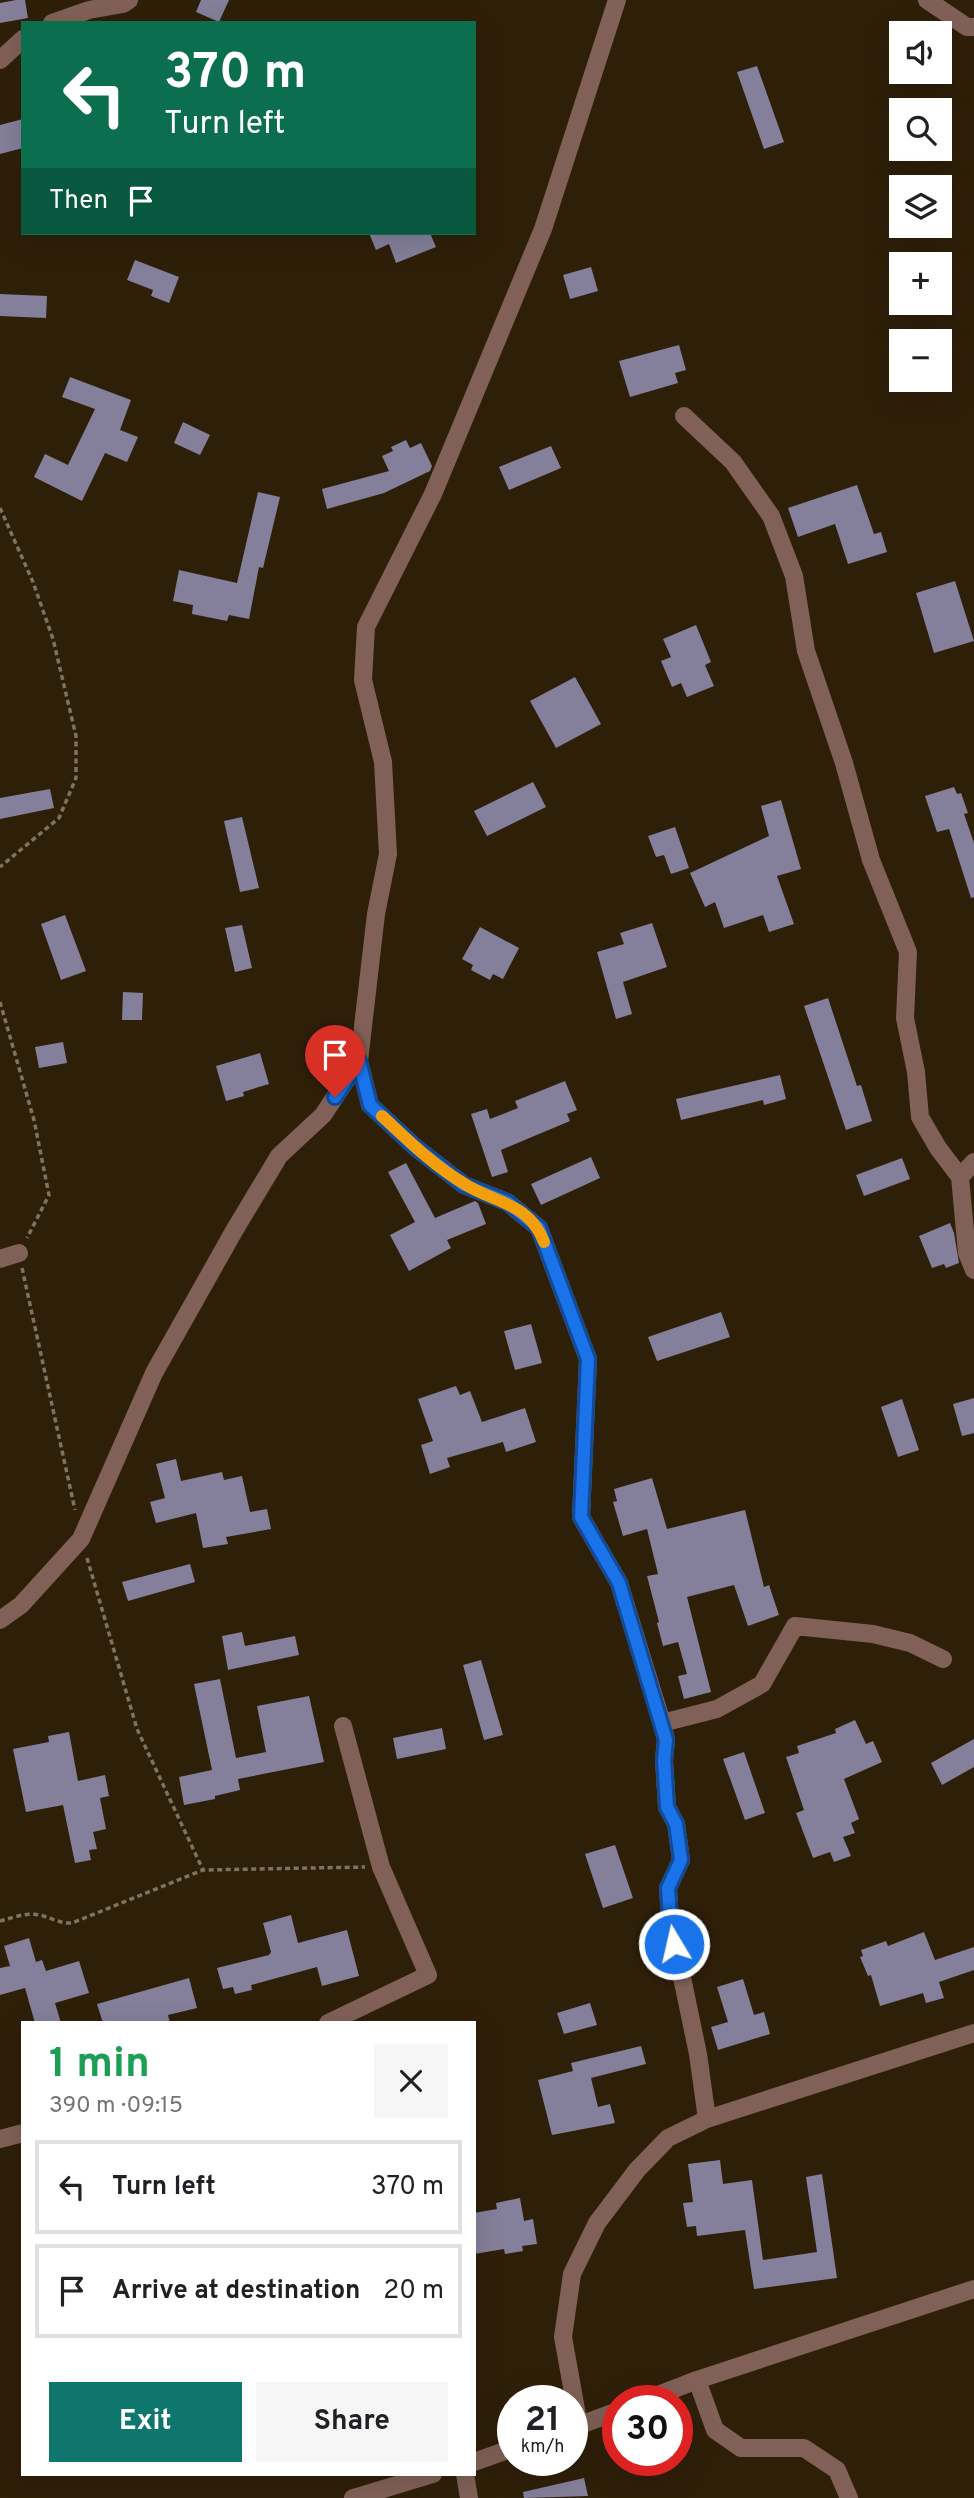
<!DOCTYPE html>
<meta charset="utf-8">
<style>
body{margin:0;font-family:Overpass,sans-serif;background:#f6f6f6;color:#202124;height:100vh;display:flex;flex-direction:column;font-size:26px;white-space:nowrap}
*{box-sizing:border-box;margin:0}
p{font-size:23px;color:#757577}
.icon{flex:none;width:38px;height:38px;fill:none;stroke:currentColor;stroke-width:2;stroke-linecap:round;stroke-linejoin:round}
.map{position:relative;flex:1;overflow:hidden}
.side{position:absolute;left:21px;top:2021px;width:455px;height:455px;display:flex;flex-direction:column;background:#fff;border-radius:0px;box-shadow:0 7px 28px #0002}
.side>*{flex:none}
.hud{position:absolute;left:21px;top:21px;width:455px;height:214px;border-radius:0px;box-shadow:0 7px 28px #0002;background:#0b6e4f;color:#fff;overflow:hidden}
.tools{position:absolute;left:889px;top:21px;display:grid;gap:14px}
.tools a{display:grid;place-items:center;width:63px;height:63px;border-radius:0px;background:#fff;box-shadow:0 7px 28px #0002;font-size:35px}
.speed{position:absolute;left:497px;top:2385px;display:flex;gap:14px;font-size:35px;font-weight:700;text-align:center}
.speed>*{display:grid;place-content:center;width:91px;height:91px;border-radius:50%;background:#fff;box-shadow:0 7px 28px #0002;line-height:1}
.speed small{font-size:18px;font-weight:400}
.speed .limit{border:10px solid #d22;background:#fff;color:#111}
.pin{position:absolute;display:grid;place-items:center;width:60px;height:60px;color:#fff;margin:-72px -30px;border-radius:50% 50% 50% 0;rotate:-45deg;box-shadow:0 0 7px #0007}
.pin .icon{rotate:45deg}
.me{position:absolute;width:77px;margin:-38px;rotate:351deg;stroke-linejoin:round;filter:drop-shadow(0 0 5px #0008)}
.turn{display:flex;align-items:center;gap:24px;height:147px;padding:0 28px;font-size:32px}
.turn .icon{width:91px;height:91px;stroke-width:2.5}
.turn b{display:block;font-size:49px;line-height:60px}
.then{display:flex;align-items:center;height:66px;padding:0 28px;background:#0003;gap:14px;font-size:26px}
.round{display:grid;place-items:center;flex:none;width:74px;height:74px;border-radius:0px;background:#f6f6f6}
.head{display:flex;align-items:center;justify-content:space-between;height:119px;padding:0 28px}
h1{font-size:42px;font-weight:700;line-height:52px;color:#1e9e55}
.action{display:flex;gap:14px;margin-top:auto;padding:14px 28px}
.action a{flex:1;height:80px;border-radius:0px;background:#0f766e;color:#fff;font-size:28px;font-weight:700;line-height:80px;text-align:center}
.action a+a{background:#f6f6f6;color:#202124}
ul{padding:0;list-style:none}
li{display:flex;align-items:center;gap:21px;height:94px;margin:0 14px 10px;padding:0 14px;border:4px solid #e0e0e0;border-radius:0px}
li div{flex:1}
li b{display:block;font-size:26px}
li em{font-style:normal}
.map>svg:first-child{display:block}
.building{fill:#847f9a}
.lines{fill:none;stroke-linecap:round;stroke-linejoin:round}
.path{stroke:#7f725f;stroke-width:3.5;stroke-dasharray:5 3.5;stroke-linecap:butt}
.minor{stroke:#816057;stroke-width:18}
.route-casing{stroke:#114b97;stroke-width:18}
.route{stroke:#1a73e8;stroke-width:12}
.slow{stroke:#f59e0b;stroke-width:12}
</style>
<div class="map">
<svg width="974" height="2498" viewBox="0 0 974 2498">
<rect width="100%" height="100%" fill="#2e1f09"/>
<!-- building -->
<path class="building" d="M16,0H25L28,18L0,23V3Z
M201,0H229L219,22L196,12Z
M757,66L784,142L764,149L737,72Z
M23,119V148L0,154V125Z
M369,233H430L436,247L396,263L389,244L376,250Z
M135,260L179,277L169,303L151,296L153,290L127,280Z
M591,267L598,291L570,299L563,275Z
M0,294L47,296L46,318L0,316Z
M679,345L686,370L675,373L678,383L630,397L619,361Z
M70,377L131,400L120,430L138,437L127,462L105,453L82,501L34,477L45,454L68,465L95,409L62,397Z
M183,422L210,435L200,455L174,443Z
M406,440L410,448L421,443L432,466L430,471L384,493L327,509L322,489L389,471L382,456L393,451L391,447Z
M551,446L561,468L509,490L499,467Z
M857,485L874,534L881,532L887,552L848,564L835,524L798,537L788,508Z
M258,492L280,497L263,568L259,567L249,619L229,615L227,621L192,614L193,605L173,601L179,570L237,583Z
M955,581L974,641L934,653L916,593Z
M696,625L711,662L705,665L714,686L687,697L681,683L672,687L661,661L671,657L663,639Z
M575,677L601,724L556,748L530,701Z
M533,782L546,807L487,836L474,811Z
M954,787L957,794L961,793L968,813L964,814L974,843V897L971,898L949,829L937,832L925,796Z
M50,789L54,808L0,819V798Z
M781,800L801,869L777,876L794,924L769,932L763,915L724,928L715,902L705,907L690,873L769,836L761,806Z
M242,817L259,888L240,892L224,821Z
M675,827L689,868L671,874L664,855L656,857L648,836Z
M65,915L86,971L61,980L41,924Z
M652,923L667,967L623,982L632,1014L616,1019L597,952L624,944L620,933Z
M242,925L252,968L235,972L225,928Z
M480,927L519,948L503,979L493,974L490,980L471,970L473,965L462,959Z
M123,992L143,993L142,1020H122Z
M828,998L857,1086L861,1085L872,1121L846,1130L804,1006Z
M63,1042L67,1063L39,1068L35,1047Z
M260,1053L269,1084L243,1092L244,1096L226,1101L216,1066Z
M780,1075L786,1099L764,1105L763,1100L681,1120L676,1099Z
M565,1081L577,1110L567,1114L570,1121L501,1150L508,1172L492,1177L471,1114L487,1109L490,1119L518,1108L515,1101Z
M591,1157L600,1178L541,1205L531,1184Z
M902,1158L910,1179L864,1196L856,1175Z
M406,1163L435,1218L475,1201L478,1203L486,1224L447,1240L451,1248L409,1271L390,1235L415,1222L388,1172Z
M950,1223L954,1233L959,1263L946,1268L944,1264L932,1268L919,1236Z
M721,1312L730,1337L657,1361L648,1337Z
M531,1324L542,1363L515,1370L504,1331Z
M456,1386L460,1395L470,1391L482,1422L525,1408L536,1442L506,1452L503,1442L447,1458L450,1467L430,1474L421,1445L433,1441L418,1399Z
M974,1398V1433L962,1436L953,1404Z
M902,1399L919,1450L898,1457L881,1407Z
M176,1459L181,1481L222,1472L224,1480L242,1476L250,1512L267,1509L271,1529L226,1537L228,1544L203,1548L196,1513L156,1523L150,1502L165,1498L156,1464Z
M652,1478L667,1529L745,1510L764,1587L769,1585L779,1615L748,1626L734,1585L687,1597L711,1692L684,1699L678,1676L687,1674L678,1642L663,1646L657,1623L659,1622L647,1576L658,1574L647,1529L623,1536L613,1502L617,1501L614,1489Z
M190,1564L195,1582L128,1601L122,1582Z
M242,1632L245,1646L295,1636L299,1655L228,1670L222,1636Z
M481,1660L503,1735L484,1740L463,1665Z
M220,1679L236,1758L266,1752L257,1706L309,1696L324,1762L238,1779L240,1790L215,1796V1799L184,1805L179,1777L212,1770L194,1684Z
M855,1720L866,1744L873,1741L882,1762L844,1779L859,1819L851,1823L855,1833L843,1837L851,1856L834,1862L830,1852L813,1858L796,1813L804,1810L786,1757L799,1753L797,1746L836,1733L835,1729Z
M442,1728L446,1749L397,1759L393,1738Z
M69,1732L78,1781L105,1775L109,1796L100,1798L106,1829L93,1832L97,1849L89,1850L91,1860L75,1863L63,1805L26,1812L13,1749L49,1742L48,1736Z
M974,1739V1767L942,1785L931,1763Z
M744,1752L765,1813L745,1820L723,1759Z
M615,1845L633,1898L603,1908L585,1854Z
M291,1915L298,1943L347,1930L359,1976L322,1986L317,1967L251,1985L252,1990L235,1994L233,1987L223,1989L217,1968L269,1955L271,1952L263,1923Z
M924,1932L935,1960L974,1947V1970L939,1982L944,1998L926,2003L923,1993L880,2006L871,1975L868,1976L860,1957L863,1956L861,1950L886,1941L888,1946Z
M29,1938L36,1962L42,1960L46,1971L79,1961L89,1993L55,2003L61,2023H35L25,1988L0,1995V1968L10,1966L4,1946Z
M189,1978L197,2008L168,2015L170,2023H103L97,2004Z
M743,1979L754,2015L764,2012L770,2034L718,2050L711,2027L728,2022L717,1987Z
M590,2003L597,2025L564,2034L557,2013Z
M641,2046L646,2064L591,2078L598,2107L610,2104L615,2123L552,2135L538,2080L573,2071L571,2063Z
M720,2160L723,2184L752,2180L763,2260L817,2252L806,2177L822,2174L837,2278L754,2289L745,2230L697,2236L696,2226L687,2227L683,2203L693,2202L688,2164Z
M520,2198L524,2221L533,2219L537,2244L522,2246L523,2251L505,2254L504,2249L474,2254V2213L497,2209L496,2203Z
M584,2478L588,2496L524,2498L523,2492Z"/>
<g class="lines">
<!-- path -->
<path class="path" d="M0,508L33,582L53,639L76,736V778L59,818L0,867
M0,1002L34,1120L49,1195L27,1238
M22,1268L75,1510
M87,1558L137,1729L203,1870
M0,1921C12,1918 26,1912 39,1915C50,1917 60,1924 72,1923L203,1870L365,1867"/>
<!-- minor -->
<path class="minor" d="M927,0L967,27H974
M52,23L89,10L123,4L129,0
M0,60L23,39
M684,416L733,462L771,516L794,576L806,651L844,763L871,860L908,952L905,1018L916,1072L920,1117L938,1148L960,1177L967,1253L974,1270
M960,1177L974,1162
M0,1259L19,1253
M0,1620L21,1605L81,1539L154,1373L234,1231L279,1156L323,1115L359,1061
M662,1723L717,1709L762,1684L795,1626L873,1634L910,1643L943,1659
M328,2023L428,1975L381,1867L343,1726
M707,2119L974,2033
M0,2139L23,2133
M697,2380L715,2430L741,2448H804L837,2470L849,2498
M643,2401L697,2380L974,2289
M579,2426L563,2337L572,2274L597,2223L637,2170L668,2138L707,2119L698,2054L670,1920L668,1888L681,1860L676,1824L667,1807L664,1760L666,1740L662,1723L619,1583L581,1517L588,1359L539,1228L507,1202L464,1185L415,1147L370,1105L359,1061L376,914L388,854L383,762L363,680L366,627L433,494L543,229L617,0
M572,2428L618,2411
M474,2462L513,2448
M465,2474L469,2498
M353,2498L433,2474"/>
</g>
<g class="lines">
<!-- route casing -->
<g class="route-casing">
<path id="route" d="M335,1097L359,1061L370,1105L415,1147L464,1185L507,1202L539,1228L588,1359L581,1517L619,1583L666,1740L664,1760L667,1807L676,1824L681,1860L668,1888L670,1920L674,1944"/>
</g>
<!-- route -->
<use href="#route" class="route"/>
<!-- slow -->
<path class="slow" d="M382,1116C408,1140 433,1165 463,1183C493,1203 529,1202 544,1242"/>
</g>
</svg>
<div class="tools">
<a><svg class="icon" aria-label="sound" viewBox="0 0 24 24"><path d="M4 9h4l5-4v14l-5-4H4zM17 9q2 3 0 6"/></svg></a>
<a><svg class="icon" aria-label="search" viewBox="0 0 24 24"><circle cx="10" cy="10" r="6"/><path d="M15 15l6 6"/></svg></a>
<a><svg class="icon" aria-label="layers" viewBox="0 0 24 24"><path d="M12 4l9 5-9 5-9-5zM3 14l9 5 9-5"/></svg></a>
<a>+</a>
<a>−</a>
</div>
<div class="speed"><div>21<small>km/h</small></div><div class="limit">30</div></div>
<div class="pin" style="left:335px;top:1097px;background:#d93025"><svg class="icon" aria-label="arrive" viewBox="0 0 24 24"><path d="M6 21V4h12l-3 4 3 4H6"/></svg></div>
<svg class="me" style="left:674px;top:1944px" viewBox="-20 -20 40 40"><circle r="17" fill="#1a73e8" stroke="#fff" stroke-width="3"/><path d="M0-11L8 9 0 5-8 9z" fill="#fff"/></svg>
<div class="hud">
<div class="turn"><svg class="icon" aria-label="left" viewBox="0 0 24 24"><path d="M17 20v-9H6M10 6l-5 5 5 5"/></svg><div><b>370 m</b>Turn left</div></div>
<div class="then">Then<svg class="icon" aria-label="arrive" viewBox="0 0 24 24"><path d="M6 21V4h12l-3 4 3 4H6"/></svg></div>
</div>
<section class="side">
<div class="head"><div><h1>1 min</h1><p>390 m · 09:15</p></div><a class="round"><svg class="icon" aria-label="close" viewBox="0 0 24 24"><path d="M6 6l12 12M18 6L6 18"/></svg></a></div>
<ul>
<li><svg class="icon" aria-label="left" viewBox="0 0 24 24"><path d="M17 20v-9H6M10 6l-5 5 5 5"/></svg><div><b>Turn left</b></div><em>370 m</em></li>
<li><svg class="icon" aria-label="arrive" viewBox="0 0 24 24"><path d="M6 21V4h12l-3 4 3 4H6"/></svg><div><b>Arrive at destination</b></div><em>20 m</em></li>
</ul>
<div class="action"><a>Exit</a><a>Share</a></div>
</section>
</div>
